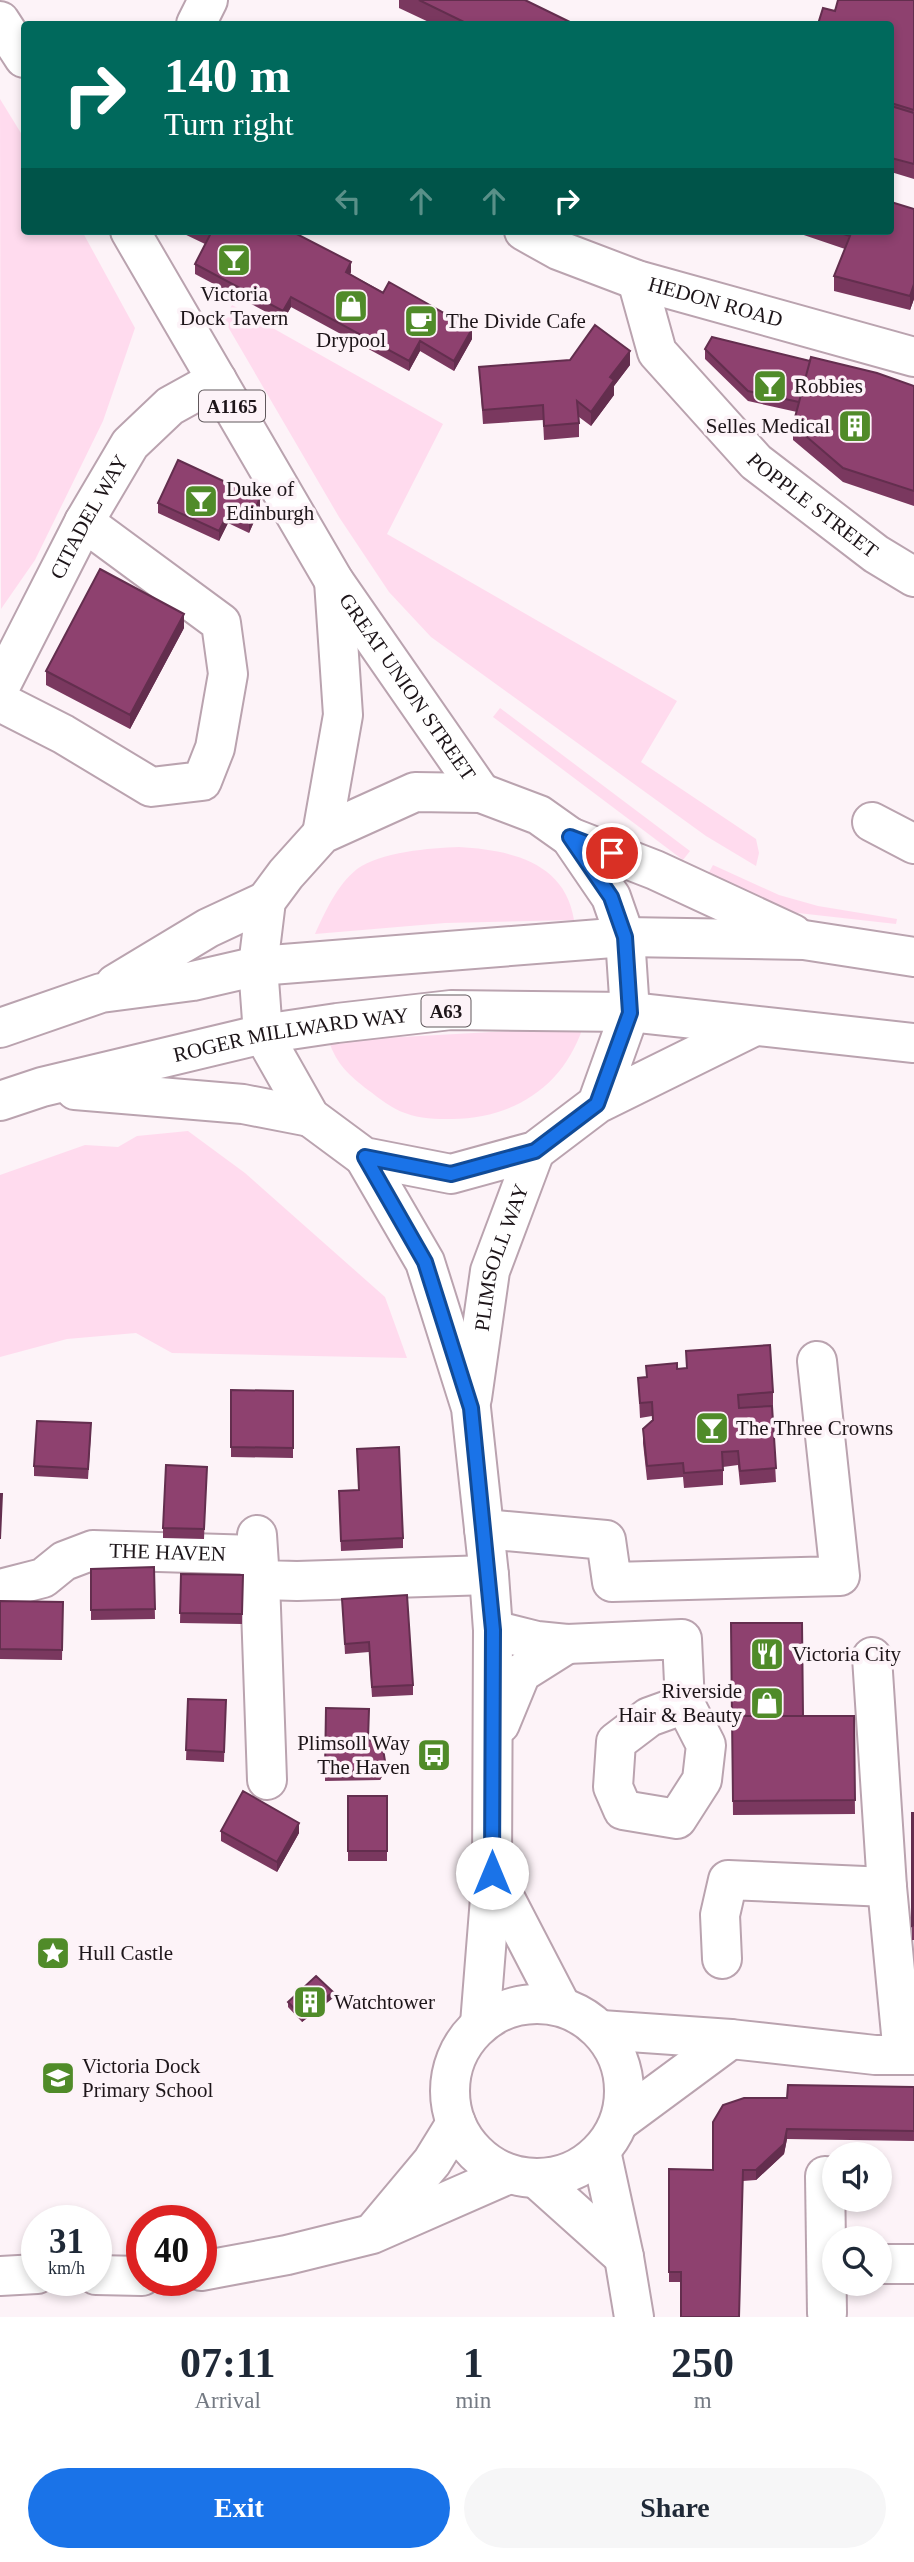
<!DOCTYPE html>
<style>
body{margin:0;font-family:Georgia,serif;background:#f6f6f7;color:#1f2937;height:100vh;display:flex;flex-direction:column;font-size:26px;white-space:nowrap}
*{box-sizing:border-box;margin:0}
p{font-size:23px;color:#747a83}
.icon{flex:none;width:38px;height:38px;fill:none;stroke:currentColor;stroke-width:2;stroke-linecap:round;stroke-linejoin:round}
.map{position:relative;height:2317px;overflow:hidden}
.side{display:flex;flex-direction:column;background:#fff;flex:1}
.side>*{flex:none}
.guide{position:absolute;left:21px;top:21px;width:873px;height:214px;border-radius:7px;box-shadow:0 4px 10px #0003;background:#00695c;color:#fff;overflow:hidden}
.controls{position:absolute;left:822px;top:2142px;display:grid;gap:14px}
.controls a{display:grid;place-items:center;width:70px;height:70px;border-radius:50%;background:#fff;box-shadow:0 4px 10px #0003;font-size:35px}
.speed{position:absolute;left:21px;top:2205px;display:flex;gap:14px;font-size:35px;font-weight:700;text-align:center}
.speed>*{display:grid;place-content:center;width:91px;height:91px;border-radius:50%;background:#fff;box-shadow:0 4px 10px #0003;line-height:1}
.speed small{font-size:18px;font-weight:400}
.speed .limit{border:10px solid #d22;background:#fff;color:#111}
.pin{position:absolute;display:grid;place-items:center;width:60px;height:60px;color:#fff;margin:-30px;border:4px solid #fff;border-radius:50%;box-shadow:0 2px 7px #0007}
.me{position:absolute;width:77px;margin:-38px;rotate:0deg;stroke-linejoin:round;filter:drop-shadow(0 0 5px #0008)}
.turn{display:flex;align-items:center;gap:24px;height:147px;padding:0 28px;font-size:32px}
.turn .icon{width:91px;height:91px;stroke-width:2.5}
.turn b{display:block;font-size:49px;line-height:60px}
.lanes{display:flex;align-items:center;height:66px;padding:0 28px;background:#0003;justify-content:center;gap:35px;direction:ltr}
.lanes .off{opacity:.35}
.eta{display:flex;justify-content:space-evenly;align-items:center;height:119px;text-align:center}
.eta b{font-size:42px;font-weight:700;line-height:49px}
.action{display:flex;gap:14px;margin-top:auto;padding:14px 28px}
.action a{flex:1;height:80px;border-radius:42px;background:#1a73e8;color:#fff;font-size:28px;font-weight:700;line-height:80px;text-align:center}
.action a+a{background:#f6f6f7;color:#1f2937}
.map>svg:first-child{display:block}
.green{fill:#ffdbee}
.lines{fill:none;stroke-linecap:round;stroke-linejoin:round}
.minor-casing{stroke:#baa3af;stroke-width:42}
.major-casing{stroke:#baa3af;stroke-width:42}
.highway-casing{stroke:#baa3af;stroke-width:42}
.minor{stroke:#fff;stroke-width:38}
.major{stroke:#fff;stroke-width:38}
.highway{stroke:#fff;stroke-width:38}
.wall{fill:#7a385f}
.shaded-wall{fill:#632e4e}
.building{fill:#8e416f;stroke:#632e4e;stroke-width:2}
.route-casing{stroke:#114b97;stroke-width:18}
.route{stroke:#1a73e8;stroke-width:12}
.labels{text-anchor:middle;stroke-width:7;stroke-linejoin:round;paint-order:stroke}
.shield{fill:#fdf3f8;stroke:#60585c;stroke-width:2}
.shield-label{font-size:19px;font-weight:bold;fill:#1d1519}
.poi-label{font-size:21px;fill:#1d1519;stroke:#fdf3f8;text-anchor:start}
.street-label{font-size:21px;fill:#1d1519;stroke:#fdf3f8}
</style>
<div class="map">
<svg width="914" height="2317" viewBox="0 0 914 2317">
<rect width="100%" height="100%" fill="#fdf3f8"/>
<!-- green -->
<path class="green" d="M0,99L24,138V231H82L135,328L103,421L35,560L1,609Z
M232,305L443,424L387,534L677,701L641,762L756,839L759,853L756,866L706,836L431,637L389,592L339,517L224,320Z
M500,708L690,851L683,860L493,717Z
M459,847C509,850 565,861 574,920L445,923L315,934C325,912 337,885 357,869C381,852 430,848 459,847Z
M713,865L779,895L818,906L897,919L896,924L789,912L707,876Z
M583,1027C563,1087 514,1118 452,1119C436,1119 420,1119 405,1113C392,1109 379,1098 368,1090C350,1076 336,1064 329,1041Z
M188,1131L245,1173L385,1297L407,1358L172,1353L136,1333L67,1339L0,1357V1175L85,1145L118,1147L137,1136Z"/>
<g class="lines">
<!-- minor casing -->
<g class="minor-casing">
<g id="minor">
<path d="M196,24L208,0"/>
<path id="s1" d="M524,231L558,250L637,280L914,357"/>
<path id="s2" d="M637,280L657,352L756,462L876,554L914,577"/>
<path id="s3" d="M0,687L84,522L130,444L170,406L217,380"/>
<path d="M0,702L63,734L151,787L202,781L215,748L228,674L221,623L84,522"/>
<path d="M872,822L914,844"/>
<path d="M364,1157L425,1262L471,1408L489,1575L493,1630L492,1873L480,2024"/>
<path id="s4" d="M472,1398L490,1271L535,1151"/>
<path d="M484,1529L606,1540L612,1582L840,1576L817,1361"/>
<path d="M257,1535L260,1580L297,1581L489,1575"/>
<path d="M260,1580L267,1780"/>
<path id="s5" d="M0,1589L43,1578L64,1561L93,1550L258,1555"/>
<path d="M493,1630L537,1641L567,1644L682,1639L685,1704L706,1745L702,1780L677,1819L623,1810L613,1787L616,1742L649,1717L685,1704"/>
<path d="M872,1657L887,1887L903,2055"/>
<path d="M500,1724L521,1673L567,1644"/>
<path d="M492,1873L561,2006"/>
<path d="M722,1959L720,1915L728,1880L887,1887"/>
<circle cx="537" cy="2091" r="87"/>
<path d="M601,2030L731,2039L875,2055H914"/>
<path d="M620,2121L731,2039"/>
<path d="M601,2151L624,2257L634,2317"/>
<path d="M825,2176L827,2313"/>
<path d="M537,2179L624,2257"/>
<path d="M376,2229L432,2162L456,2123"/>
<path d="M880,2264H914"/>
<path d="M201,2271L287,2255L372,2234L509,2174"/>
<path d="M96,2275L142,2276"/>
<path d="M0,2276L37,2274"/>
</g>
</g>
<!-- major casing -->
<g class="major-casing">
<g id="major">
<path d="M0,21L24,58"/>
<path id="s6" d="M130,231L334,581L481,793"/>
<path d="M322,834L343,715L334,581"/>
</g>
</g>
<!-- highway casing -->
<g class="highway-casing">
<g id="highway">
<path d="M570,837L655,870L793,934"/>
<path d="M115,984L208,928L266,901"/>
<path d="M0,1028L101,993L193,981L258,966L625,937L804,940L914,957"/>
<path d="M75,1090L243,1104L310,1117"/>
<path id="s7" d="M0,1101L42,1087L263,1034L337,1023L451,1010L630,1012L914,1043"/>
<path d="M597,1104L630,1012L625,937L611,897L570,837L539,815L481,793L415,792L322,834L286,874L266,901L258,966L263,1034L310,1117L364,1157L451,1174L535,1151L597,1104L753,1027"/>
</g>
</g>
<!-- minor -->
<use href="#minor" class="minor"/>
<!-- major -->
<use href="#major" class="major"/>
<!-- highway -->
<use href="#highway" class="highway"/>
</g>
<!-- wall -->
<path class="wall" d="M399,0H525L574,24H433L399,8Z
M914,0V179L891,172V24L835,11Z
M914,209V299L910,310L834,291V276L845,249L792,231H891Z
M178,231H291L351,272L350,274L472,339L454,371L420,351L409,371L291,307L283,321L195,274V264L205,244Z
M705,349L914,386V506L843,482L793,440V425L797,412L748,401L705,359Z
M630,365L614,386V395L591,426L579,417V437L544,440L543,420L483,424L479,367Z
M158,503L260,508L249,533L228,523L219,541L158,513Z
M184,628L130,729L46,685V671Z
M686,1351L773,1392V1406L772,1407L776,1482L740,1485L738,1465L723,1467V1485L684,1488L683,1477L647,1480L643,1443V1429L652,1421V1416L640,1418L638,1378L646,1377V1366L677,1369L687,1368Z
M231,1390L293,1391V1458L231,1457Z
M91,1433L88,1479L34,1476V1466Z
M207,1467L204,1539L163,1538V1528Z
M339,1501L403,1538V1548L341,1551Z
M154,1567L155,1619L91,1620V1569Z
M181,1574L243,1575L242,1624L180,1623Z
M342,1599L413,1685V1695L372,1697L369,1652L345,1654Z
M0,1601L63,1602L62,1660L0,1659Z
M731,1623L803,1716H854L855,1814L733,1815Z
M188,1699L226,1700L224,1762L186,1760Z
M326,1708L368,1740L385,1771L380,1780L325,1781Z
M348,1796H387V1861H348Z
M914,1813V1940H912V1828Z
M221,1831L299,1833L277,1872L221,1841Z
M333,1998L302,2022L288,2007V2002Z
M914,2087V2141L787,2139L784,2154L756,2180L743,2181L681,2282H669V2169L713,2170L787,2098Z"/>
<!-- shaded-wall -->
<path class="shaded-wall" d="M351,262V272L346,282V272Z
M914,284V299L910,310V296Z
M291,297V307L283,321V311Z
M472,329V339L454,371V361Z
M420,341V351L409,371V361Z
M630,351V365L614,386V395L591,426V412L610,377Z
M260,498V508L249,533V523Z
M228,513V523L219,541V531Z
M184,614V628L130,729V715Z
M385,1761V1771L380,1780V1770Z
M299,1823V1833L277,1872V1862Z
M333,1992V1998L302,2022V2017Z
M787,2129V2139L784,2154L756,2180V2170Z"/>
<!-- building -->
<path class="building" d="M419,0H525L574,24H468Z
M838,0H914V110L891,103V24H818L823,8L835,11Z
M891,106L914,113V164L891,158Z
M891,202L914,209V284L910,296L834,276L850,236L834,231H891Z
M212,231H291L351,262L346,272L383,293L389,282L472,329L454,361L420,341L409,361L291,297L283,311L195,264Z
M595,325L630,351L610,377L614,380L591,412L577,401L579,423L544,426L543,405L483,410L479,367L570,360Z
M712,337L810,361L799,402L748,391L705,349Z
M811,357L877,373L914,386V491L843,468L793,425Z
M178,460L260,498L249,523L228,513L219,531L158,503Z
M100,569L184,614L130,715L46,671Z
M770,1345L773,1392L738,1395L739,1408L772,1406L776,1468L740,1471L738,1451L722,1452L723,1470L684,1473L683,1463L647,1466L643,1429L653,1420L652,1402L640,1403L638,1378L647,1377L646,1366L677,1363V1369L687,1368L686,1351Z
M231,1390L293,1391V1448L231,1447Z
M37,1421L91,1423L88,1469L34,1466Z
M399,1447L403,1538L341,1541L339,1491L359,1490L357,1449Z
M166,1465L207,1467L204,1529L163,1528Z
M0,1494H2L0,1539Z
M154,1567L155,1609L91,1610V1569Z
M181,1574L243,1575L242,1614L180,1613Z
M407,1595L413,1685L372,1687L369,1642L345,1644L342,1599Z
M0,1601L63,1602L62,1650L0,1649Z
M731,1623H802L803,1716H732V1720Z
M188,1699L226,1700L224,1752L186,1750Z
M326,1708L369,1709L368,1740L377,1741L383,1749L385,1761L380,1770L325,1771Z
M732,1716H854L855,1800L733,1801Z
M243,1791L299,1823L277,1862L221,1831Z
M348,1796H387V1851H348Z
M912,1813H914V1925L912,1926Z
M316,1976L333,1992L302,2017L288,2002Z
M788,2085L914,2087V2131L787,2129L784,2144L756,2170H743L739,2317H681V2272H669V2169L713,2170V2122L723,2105L744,2098H787Z"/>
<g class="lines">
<!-- route casing -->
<g class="route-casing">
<path id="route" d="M492,1873L493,1630L471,1408L425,1262L365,1157L451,1174L535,1151L597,1104L630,1013L625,937L611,897L570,837L612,853"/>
</g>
<!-- route -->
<use href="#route" class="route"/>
</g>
<!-- icons -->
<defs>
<g id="bar-square" transform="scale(1.75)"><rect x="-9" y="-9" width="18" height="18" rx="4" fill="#508b29" stroke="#fdf3f8"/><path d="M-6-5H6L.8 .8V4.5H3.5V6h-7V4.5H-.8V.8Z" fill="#fff"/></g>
<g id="shop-square" transform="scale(1.75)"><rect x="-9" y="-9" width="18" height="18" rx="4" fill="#508b29" stroke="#fdf3f8"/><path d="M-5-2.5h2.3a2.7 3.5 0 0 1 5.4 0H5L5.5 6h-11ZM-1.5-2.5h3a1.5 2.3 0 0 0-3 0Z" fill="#fff"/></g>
<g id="cafe-square" transform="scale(1.75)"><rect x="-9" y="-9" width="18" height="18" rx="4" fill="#508b29" stroke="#fdf3f8"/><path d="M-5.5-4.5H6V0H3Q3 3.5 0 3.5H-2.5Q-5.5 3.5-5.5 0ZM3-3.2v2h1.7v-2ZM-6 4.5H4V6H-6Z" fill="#fff"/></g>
<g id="building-square" transform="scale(1.75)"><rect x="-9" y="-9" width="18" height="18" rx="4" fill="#508b29" stroke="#fdf3f8"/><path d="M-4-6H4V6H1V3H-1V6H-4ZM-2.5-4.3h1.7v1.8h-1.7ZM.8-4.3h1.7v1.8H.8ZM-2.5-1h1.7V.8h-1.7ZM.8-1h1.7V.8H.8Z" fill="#fff"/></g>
<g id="restaurant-square" transform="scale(1.75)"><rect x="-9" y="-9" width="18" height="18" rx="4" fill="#508b29" stroke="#fdf3f8"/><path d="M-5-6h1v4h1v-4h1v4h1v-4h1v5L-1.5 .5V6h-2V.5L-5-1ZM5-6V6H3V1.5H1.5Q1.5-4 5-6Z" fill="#fff"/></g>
<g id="bus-square" transform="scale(1.75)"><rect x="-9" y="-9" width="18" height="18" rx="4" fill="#508b29" stroke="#fdf3f8"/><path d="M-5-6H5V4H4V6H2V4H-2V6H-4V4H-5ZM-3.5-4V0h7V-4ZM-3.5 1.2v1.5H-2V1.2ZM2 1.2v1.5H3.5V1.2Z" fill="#fff"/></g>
<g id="sight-square" transform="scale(1.75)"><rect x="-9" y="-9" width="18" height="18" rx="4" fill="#508b29" stroke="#fdf3f8"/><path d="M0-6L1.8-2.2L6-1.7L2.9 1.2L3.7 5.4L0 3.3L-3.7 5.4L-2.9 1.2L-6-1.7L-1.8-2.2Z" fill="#fff"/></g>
<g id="school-square" transform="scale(1.75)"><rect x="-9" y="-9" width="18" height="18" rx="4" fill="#508b29" stroke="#fdf3f8"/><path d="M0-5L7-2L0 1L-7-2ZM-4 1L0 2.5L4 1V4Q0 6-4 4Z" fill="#fff"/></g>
</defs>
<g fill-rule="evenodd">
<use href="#bar-square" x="234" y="260"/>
<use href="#shop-square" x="351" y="306"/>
<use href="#cafe-square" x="421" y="321"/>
<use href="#bar-square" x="770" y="386"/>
<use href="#building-square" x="855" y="426"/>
<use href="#bar-square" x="201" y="501"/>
<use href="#bar-square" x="712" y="1428"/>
<use href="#restaurant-square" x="767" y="1654"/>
<use href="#shop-square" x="767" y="1703"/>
<use href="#bus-square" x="434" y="1755"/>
<use href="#sight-square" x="53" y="1953"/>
<use href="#building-square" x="310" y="2002"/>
<use href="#school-square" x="58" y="2078"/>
</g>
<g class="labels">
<!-- shield labels -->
<g class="shield">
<rect x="199" y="390.5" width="66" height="31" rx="5"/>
<rect x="421.5" y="995.5" width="49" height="31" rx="5"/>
</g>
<g class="shield-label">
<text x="232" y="413">A1165</text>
<text x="446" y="1018">A63</text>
</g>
<!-- poi labels -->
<g class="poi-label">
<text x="234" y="301" text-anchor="middle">Victoria<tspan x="234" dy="24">Dock Tavern</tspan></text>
<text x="446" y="328">The Divide Cafe</text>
<text x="351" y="347" text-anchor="middle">Drypool</text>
<text x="794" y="393">Robbies</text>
<text x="830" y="433" text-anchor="end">Selles Medical</text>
<text x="226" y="496">Duke of<tspan x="226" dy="24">Edinburgh</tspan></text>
<text x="736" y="1435">The Three Crowns</text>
<text x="792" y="1661">Victoria City</text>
<text x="742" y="1698" text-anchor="end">Riverside<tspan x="742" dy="24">Hair &amp; Beauty</tspan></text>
<text x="410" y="1750" text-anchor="end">Plimsoll Way<tspan x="410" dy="24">The Haven</tspan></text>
<text x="78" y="1960">Hull Castle</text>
<text x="334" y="2009">Watchtower</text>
<text x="82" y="2073">Victoria Dock<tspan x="82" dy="24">Primary School</tspan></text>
</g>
<!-- street labels -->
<g class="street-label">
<text dy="7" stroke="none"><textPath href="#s1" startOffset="205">HEDON ROAD</textPath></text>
<text dy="7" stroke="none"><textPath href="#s2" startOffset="294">POPPLE STREET</textPath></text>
<text dy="7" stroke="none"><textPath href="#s3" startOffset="192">CITADEL WAY</textPath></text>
<text dy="7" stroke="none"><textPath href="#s6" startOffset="534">GREAT UNION STREET</textPath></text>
<text dy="7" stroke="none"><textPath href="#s7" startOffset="299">ROGER MILLWARD WAY</textPath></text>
<text dy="7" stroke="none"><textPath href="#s4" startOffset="144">PLIMSOLL WAY</textPath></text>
<text dy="7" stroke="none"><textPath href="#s5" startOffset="177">THE HAVEN</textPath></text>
</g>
</g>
</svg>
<div class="controls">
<a><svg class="icon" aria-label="sound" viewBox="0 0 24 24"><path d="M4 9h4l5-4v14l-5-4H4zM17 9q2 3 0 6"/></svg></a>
<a><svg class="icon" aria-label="search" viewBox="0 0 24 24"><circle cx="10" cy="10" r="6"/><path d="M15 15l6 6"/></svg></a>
</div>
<div class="speed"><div>31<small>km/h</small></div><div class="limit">40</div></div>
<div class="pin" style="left:612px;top:853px;background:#d93025"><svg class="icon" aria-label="arrive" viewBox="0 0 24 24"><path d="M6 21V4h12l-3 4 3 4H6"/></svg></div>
<svg class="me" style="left:492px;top:1873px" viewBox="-20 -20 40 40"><circle r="19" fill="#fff"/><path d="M0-13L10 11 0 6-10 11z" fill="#1a73e8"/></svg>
<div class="guide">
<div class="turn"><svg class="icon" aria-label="right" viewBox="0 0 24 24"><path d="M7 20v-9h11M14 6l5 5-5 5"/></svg><div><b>140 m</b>Turn right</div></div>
<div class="lanes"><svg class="icon off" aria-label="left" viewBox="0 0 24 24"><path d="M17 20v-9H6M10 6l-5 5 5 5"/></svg><svg class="icon off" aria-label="ahead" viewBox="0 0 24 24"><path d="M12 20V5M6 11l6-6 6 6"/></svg><svg class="icon off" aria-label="ahead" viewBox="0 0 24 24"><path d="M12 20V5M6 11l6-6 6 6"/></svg><svg class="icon" aria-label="right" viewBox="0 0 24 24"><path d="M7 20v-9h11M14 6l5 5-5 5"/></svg></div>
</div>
</div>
<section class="side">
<div class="eta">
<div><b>07:11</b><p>Arrival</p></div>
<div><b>1</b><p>min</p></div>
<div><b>250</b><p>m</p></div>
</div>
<div class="action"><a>Exit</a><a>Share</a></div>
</section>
